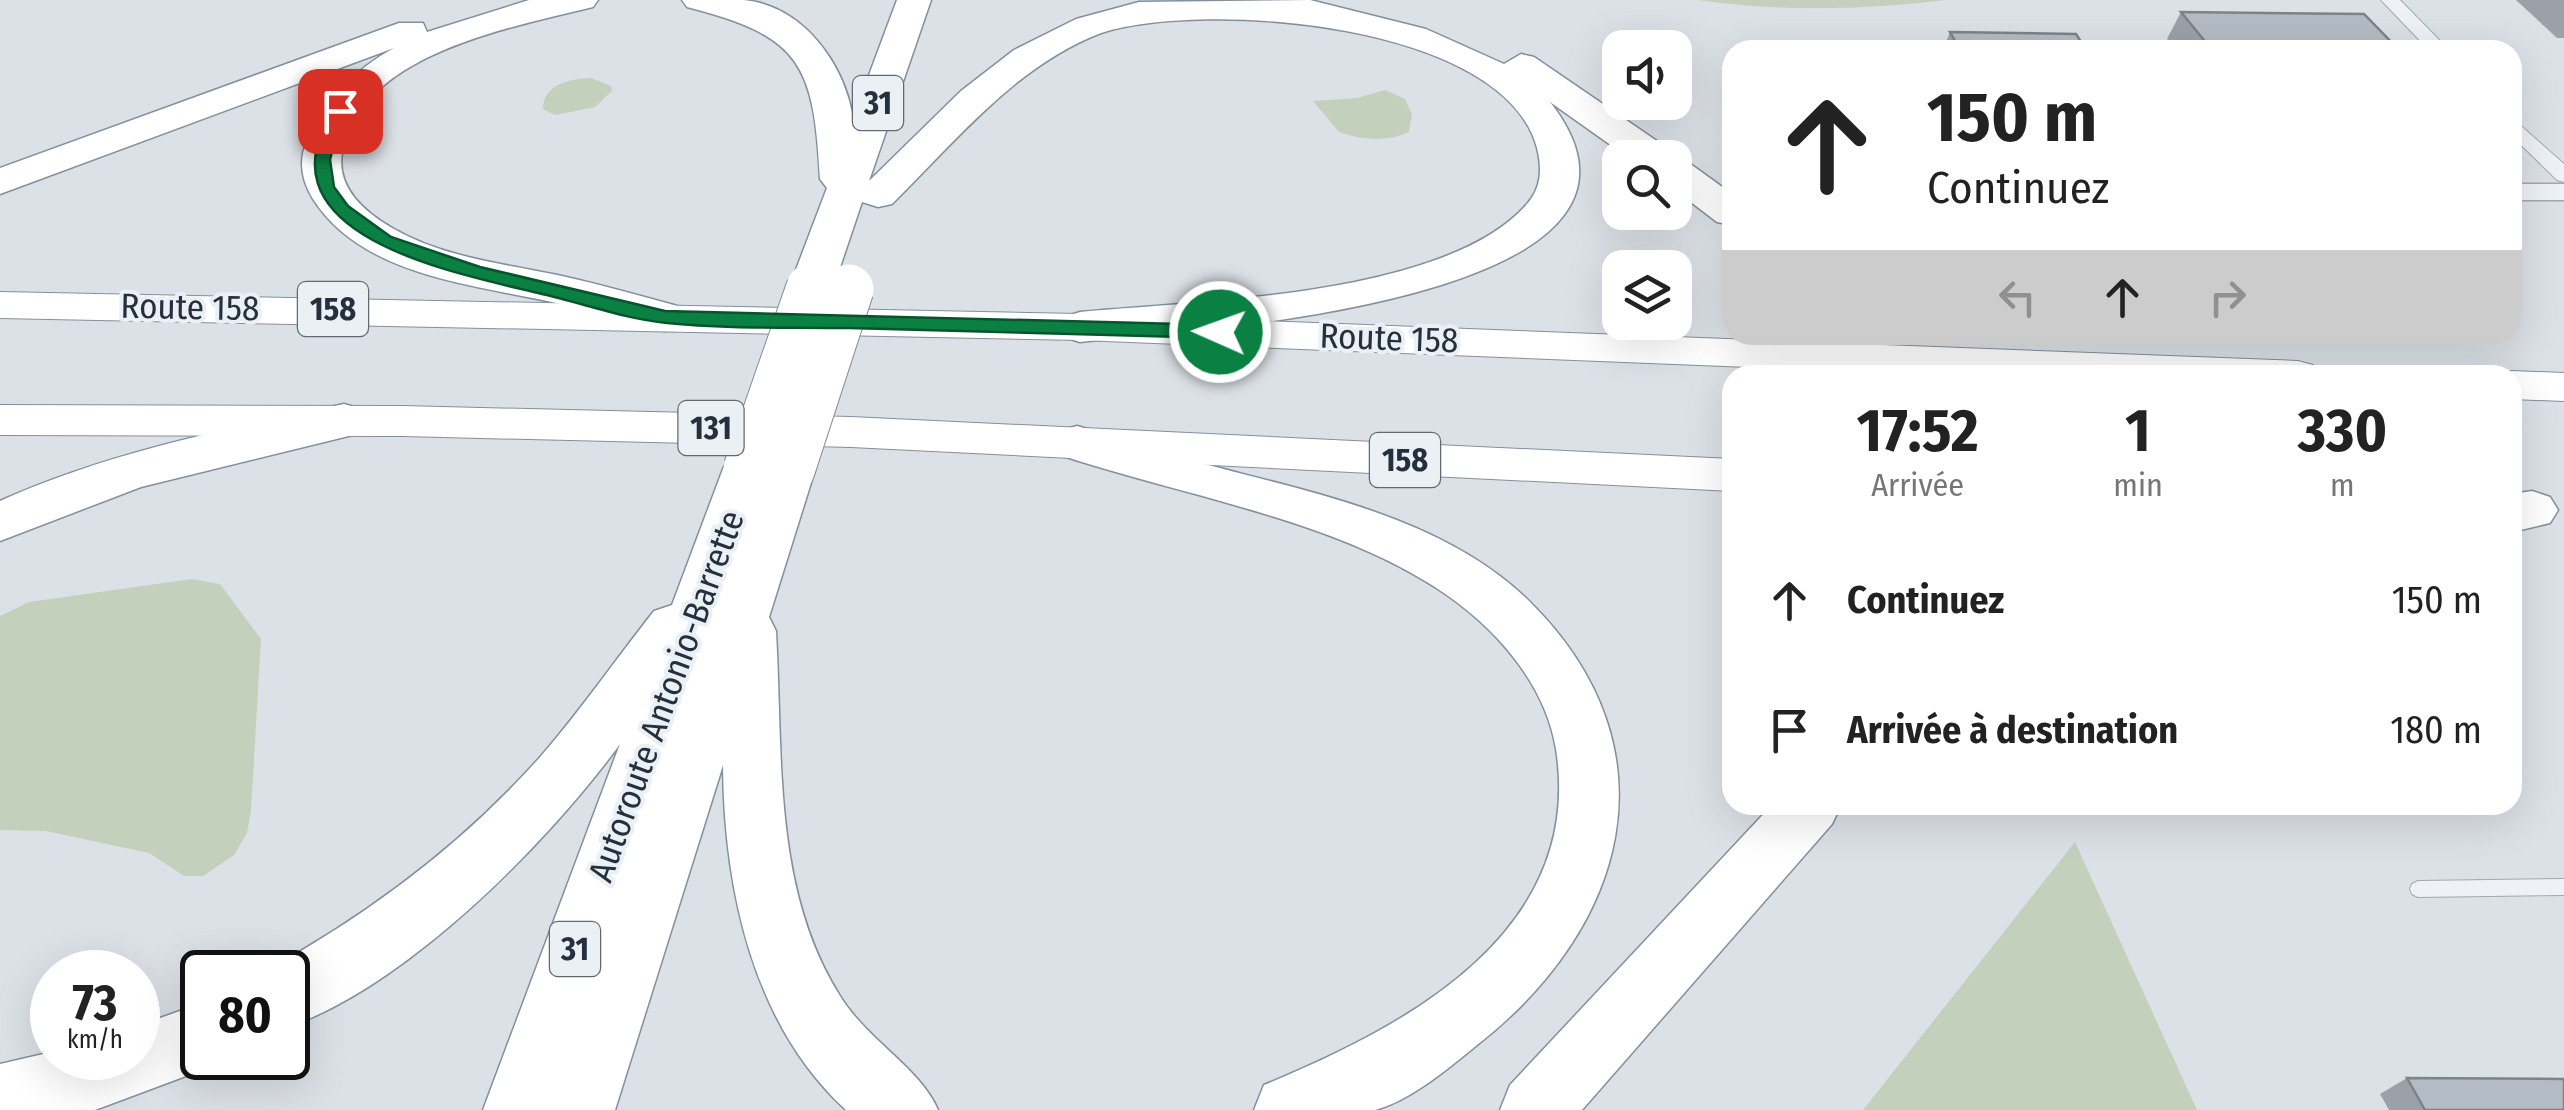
<!DOCTYPE html>
<html lang="fr">
<meta charset="utf-8">
<style>
body{margin:0;font-family:"Fira Sans Condensed",sans-serif;background:#f2f2f2;color:#222;height:100vh;display:flex;flex-direction:column;font-size:38px;white-space:nowrap}
*{box-sizing:border-box;margin:0}
p{font-size:32px;color:#767676}
.icon{flex:none;width:55px;height:55px;fill:none;stroke:currentColor;stroke-width:2;stroke-linecap:round;stroke-linejoin:round}
.map{position:relative;flex:1;overflow:hidden}
.drawer{position:absolute;left:1722px;top:365px;width:800px;height:450px;display:flex;flex-direction:column;background:#fff;border-radius:30px;box-shadow:0 10px 40px #0002}
.drawer>*{flex:none}
.guide{position:absolute;left:1722px;top:40px;width:800px;height:305px;border-radius:30px;box-shadow:0 10px 40px #0002;background:#fff;color:#222;overflow:hidden}
.tools{position:absolute;left:1602px;top:30px;display:grid;gap:20px}
.tools a{display:grid;place-items:center;width:90px;height:90px;border-radius:20px;background:#fff;box-shadow:0 10px 40px #0002;font-size:50px}
.speed{position:absolute;left:30px;top:950px;display:flex;gap:20px;font-size:50px;font-weight:700;text-align:center}
.speed>*{display:grid;place-content:center;width:130px;height:130px;border-radius:50%;background:#fff;box-shadow:0 10px 40px #0002;line-height:1}
.speed small{font-size:25px;font-weight:400}
.speed .limit{border:5px solid #111;border-radius:15px;background:#fff;color:#111}
.pin{position:absolute;display:grid;place-items:center;width:85px;height:85px;color:#fff;margin:-42px;border-radius:20px;box-shadow:0 5px 15px #0006}
.me{position:absolute;width:110px;margin:-55px;rotate:272deg;stroke-linejoin:round;filter:drop-shadow(0 0 8px #0008)}
.turn{display:flex;align-items:center;gap:35px;height:210px;padding:0 40px;font-size:45px}
.turn .icon{width:130px;height:130px;stroke-width:2.5}
.turn b{display:block;font-size:70px;line-height:85px}
.lanes{display:flex;align-items:center;height:95px;padding:0 40px;background:#0003;justify-content:center;gap:50px;direction:ltr}
.lanes .off{opacity:.35}
.eta{display:flex;justify-content:space-evenly;align-items:center;height:170px;text-align:center}
.eta b{font-size:60px;font-weight:700;line-height:70px}
ul{padding:0;list-style:none}
li{display:flex;align-items:center;gap:30px;height:130px;padding:0 40px}
li div{flex:1}
li b{display:block;font-size:38px}
li em{font-style:normal}
.map>svg:first-child{display:block}
.green{fill:#c3d1bc}
.lines{fill:none;stroke-linecap:round;stroke-linejoin:round}
.service-casing{stroke:#a1a8b1;stroke-width:2}
.minor-casing{stroke:#a1a8b1;stroke-width:2}
.tertiary-casing{stroke:#a1a8b1;stroke-width:3}
.trunk-casing{stroke:#82909e;stroke-width:2}
.motorway-casing{stroke:#82909e;stroke-width:3}
.service{fill:#eef1f5;fill-rule:evenodd}
.minor{fill:#eef1f5;fill-rule:evenodd}
.tertiary{fill:#eef1f5;fill-rule:evenodd}
.trunk{fill:#fff;fill-rule:evenodd}
.motorway{fill:#fff;fill-rule:evenodd}
.motorway-bridge-casing{stroke:#82909e;stroke-width:51;stroke-linecap:butt}
.motorway-bridge{stroke:#fff;stroke-width:49}
.wall{fill:#9aa1a9}
.building{fill:#b3bbc4;stroke:#7d8389;stroke-width:2.5}
.route{fill:#0b8043;stroke:#07532c;stroke-width:2.5}
.labels{text-anchor:middle;stroke-width:8;stroke-linejoin:round;paint-order:stroke}
.shield{fill:#ebf0f5;stroke:#606a75;stroke-width:2.5}
.shield-label{font-size:32px;font-weight:bold;fill:#25303e}
.street-label{font-size:35px;fill:#25303e;stroke:#ebf0f5}
</style>
<div class="map">
<svg width="2564" height="1110" viewBox="0 0 2564 1110">
<rect width="100%" height="100%" fill="#dce1e7"/>
<!-- green -->
<path class="green" d="M1698,0H1946C1864,10 1780,12 1698,0Z
M591,78L611,86L612,91L595,107L555,115L543,109C543,84 570,79 591,78Z
M1385,90L1405,99L1412,114L1409,132C1388,142 1361,140 1339,132L1313,101L1357,98Z
M192,579L220,584L261,639L251,811L247,833L234,855L203,876H184L149,853L46,831L0,830V616L29,602Z
M2075,842L2197,1110H1863Z"/>
<g class="lines">
<!-- service casing -->
<g class="service-casing">
<path id="service" d="M2564,879V895L2418,897L2412,894L2410,889L2412,884L2418,881Z"/>
</g>
<!-- minor casing -->
<g class="minor-casing">
<path id="minor" d="M2381,0H2400L2449,50H2429Z
M2512,118L2564,164V182L2557,180L2512,136Z"/>
</g>
<!-- tertiary casing -->
<g class="tertiary-casing">
<path id="tertiary" d="M2512,184H2564V200H2512Z"/>
</g>
<!-- trunk casing -->
<g class="trunk-casing">
<path id="trunk" d="M0,292L1080,314L2298,361L2313,365L2319,375H1947L1080,340L0,318Z
M2512,371L2564,373V401L2512,399V375H2497Z
M0,405L403,406L851,417L1732,459V491L851,447L403,436L0,435Z"/>
</g>
<!-- motorway casing -->
<g class="motorway-casing">
<path id="motorway" d="M529,0H598L593,7C513,27 360,53 342,153C336,189 366,213 394,229C445,258 506,264 562,276C602,285 641,296 681,307L687,317L681,327L665,331C630,322 596,312 561,304C479,285 363,278 313,199C302,181 298,161 307,141C325,99 354,70 394,48L0,194V168L399,23H423L427,32Z
M682,0C702,0 724,0 744,0C803,6 844,63 853,118L897,0H931L869,181L961,91L1014,50L1076,19L1139,2L1310,0L1426,29L1504,64L1521,54L1534,57L1670,150L1676,158L1675,159L1689,163L1732,194V225L1717,222L1675,190V158H1629L1550,102C1708,304 1179,331 1080,342L1064,337L1057,327L1064,317L1080,312C1197,301 1446,297 1527,204C1542,187 1542,168 1537,148C1504,22 1204,0 1101,33C1015,66 956,141 892,204L878,207L862,202L833,288L826,298L811,302L796,298L789,288L827,188L820,179C814,64 801,36 687,7Z
M344,404L361,409L368,421L361,433L141,487L0,541V501C109,452 227,429 344,404Z
M1077,426C1116,437 1154,451 1193,461C1308,492 1444,516 1531,603C1678,750 1627,928 1477,1045C1449,1068 1410,1101 1375,1110C1343,1110 1288,1110 1254,1110L1264,1085C1407,1026 1585,932 1556,749C1544,677 1486,617 1425,581C1320,517 1177,494 1060,455L1053,443L1060,431Z
M748,451L766,456L769,463L790,452L808,457L815,470L769,617L776,631C783,753 772,889 840,996C867,1040 921,1069 938,1110H846C752,1024 724,887 723,765L615,1110H483L620,744C547,844 406,986 288,1027V972H264C368,915 462,845 541,756C581,710 616,659 654,611L672,605L723,469L730,456Z
M2532,491L2550,497L2558,510L2550,523L2512,532V494Z
M1772,805H1841L1832,824L1582,1110H1500L1510,1085Z
M202,1003V1058L226,1061L95,1110H0V1064L52,1052V1058H138V1026Z"/>
</g>
<!-- service -->
<use href="#service" class="service"/>
<!-- minor -->
<use href="#minor" class="minor"/>
<!-- tertiary -->
<use href="#tertiary" class="tertiary"/>
<!-- trunk -->
<use href="#trunk" class="trunk"/>
<!-- motorway -->
<use href="#motorway" class="motorway"/>
<!-- motorway-bridge casing -->
<g class="motorway-bridge-casing">
<path id="motorway-bridge" d="M748,469L811,288
M790,470L849,289"/>
</g>
<!-- motorway-bridge -->
<use href="#motorway-bridge" class="motorway-bridge"/>
</g>
<!-- wall -->
<path class="wall" d="M2516,0H2564V38H2557Z
M2181,12L2399,50H2176L2167,39Z
M1950,32L2086,50H1943Z
M2407,1078L2564,1110H2389L2380,1094Z"/>
<!-- building -->
<path class="building" d="M2181,12L2364,14L2399,50H2212Z
M1950,32L2076,34L2086,50H1960Z
M2407,1078L2564,1079V1110H2425Z"/>
<!-- route -->
<path class="route" d="M335,108L349,111L337,130L330,160L334,187L348,206L391,237L480,267L665,311L1220,325L1230,332L1220,338C1096,335 973,331 849,328C789,327 727,329 667,323C625,319 582,303 542,294C457,273 250,236 335,108Z"/>
<g class="labels">
<!-- shield labels -->
<g class="shield">
<rect x="853" y="76" width="50" height="54" rx="8"/>
<rect x="298" y="282" width="70" height="54" rx="8"/>
<rect x="678.5" y="401" width="65" height="54" rx="8"/>
<rect x="1370" y="433" width="70" height="54" rx="8"/>
<rect x="550" y="922" width="50" height="54" rx="8"/>
</g>
<g class="shield-label">
<text x="878" y="114">31</text>
<text x="333" y="320">158</text>
<text x="711" y="439">131</text>
<text x="1405" y="471">158</text>
<text x="575" y="960">31</text>
</g>
<!-- street labels -->
<g class="street-label">
<text transform="translate(190 307) rotate(1)" y="12">Route 158</text>
<text transform="translate(1389 338) rotate(2)" y="12">Route 158</text>
<text transform="translate(666 696) rotate(-70)" y="12">Autoroute Antonio-Barrette</text>
</g>
</g>
</svg>
<div class="tools">
<a><svg class="icon" aria-label="sound" viewBox="0 0 24 24"><path d="M4 9h4l5-4v14l-5-4H4zM17 9q2 3 0 6"/></svg></a>
<a><svg class="icon" aria-label="search" viewBox="0 0 24 24"><circle cx="10" cy="10" r="6"/><path d="M15 15l6 6"/></svg></a>
<a><svg class="icon" aria-label="layers" viewBox="0 0 24 24"><path d="M12 4l9 5-9 5-9-5zM3 14l9 5 9-5"/></svg></a>
</div>
<div class="speed"><div>73<small>km/h</small></div><div class="limit">80</div></div>
<div class="pin" style="left:340px;top:111px;background:#d93025"><svg class="icon" aria-label="arrive" viewBox="0 0 24 24"><path d="M6 21V4h12l-3 4 3 4H6"/></svg></div>
<svg class="me" style="left:1220px;top:332px" viewBox="-20 -20 40 40"><circle r="17" fill="#0b8043" stroke="#fff" stroke-width="3"/><path d="M0-11L8 9 0 5-8 9z" fill="#fff"/></svg>
<div class="guide">
<div class="turn"><svg class="icon" aria-label="ahead" viewBox="0 0 24 24"><path d="M12 20V5M6 11l6-6 6 6"/></svg><div><b>150 m</b>Continuez</div></div>
<div class="lanes"><svg class="icon off" aria-label="left" viewBox="0 0 24 24"><path d="M17 20v-9H6M10 6l-5 5 5 5"/></svg><svg class="icon" aria-label="ahead" viewBox="0 0 24 24"><path d="M12 20V5M6 11l6-6 6 6"/></svg><svg class="icon off" aria-label="right" viewBox="0 0 24 24"><path d="M7 20v-9h11M14 6l5 5-5 5"/></svg></div>
</div>
<section class="drawer">
<div class="eta">
<div><b>17:52</b><p>Arrivée</p></div>
<div><b>1</b><p>min</p></div>
<div><b>330</b><p>m</p></div>
</div>
<ul>
<li><svg class="icon" aria-label="ahead" viewBox="0 0 24 24"><path d="M12 20V5M6 11l6-6 6 6"/></svg><div><b>Continuez</b></div><em>150 m</em></li>
<li><svg class="icon" aria-label="arrive" viewBox="0 0 24 24"><path d="M6 21V4h12l-3 4 3 4H6"/></svg><div><b>Arrivée à destination</b></div><em>180 m</em></li>
</ul>
</section>
</div>
